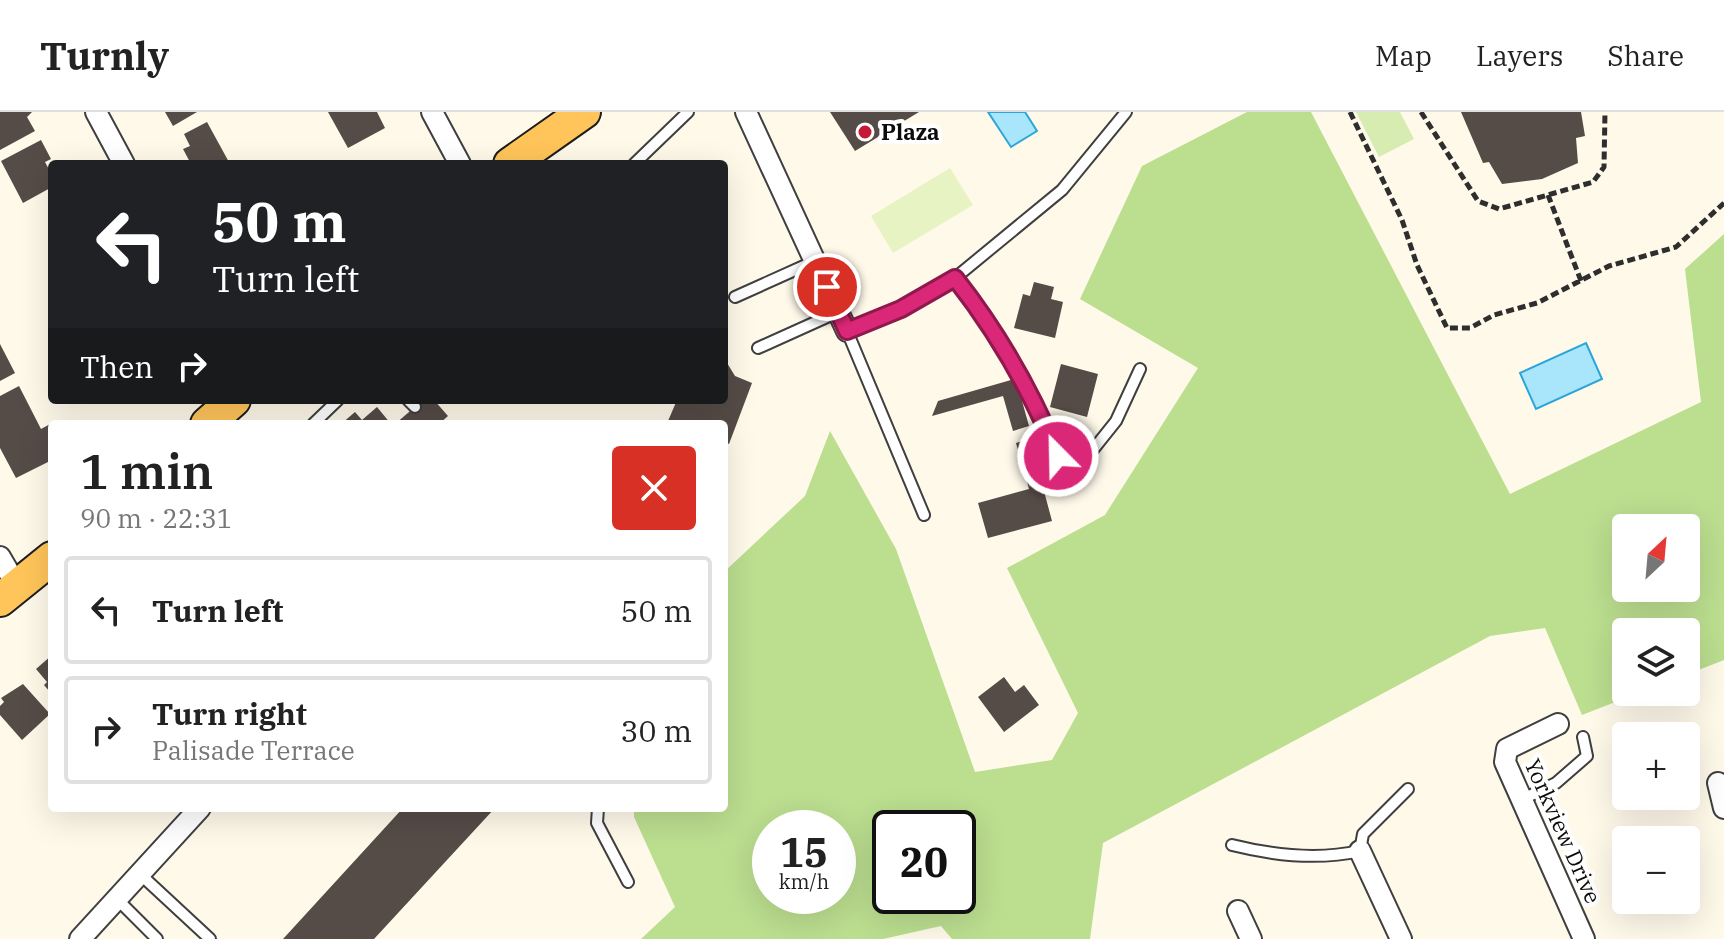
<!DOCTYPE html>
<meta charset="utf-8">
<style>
body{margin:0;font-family:"IBM Plex Serif",serif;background:#f6f6f6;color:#222;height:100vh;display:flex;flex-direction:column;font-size:30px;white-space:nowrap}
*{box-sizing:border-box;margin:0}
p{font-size:26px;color:#767676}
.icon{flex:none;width:44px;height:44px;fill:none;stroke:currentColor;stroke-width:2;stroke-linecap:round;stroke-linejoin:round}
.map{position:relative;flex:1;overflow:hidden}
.panel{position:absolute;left:48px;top:308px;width:680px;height:392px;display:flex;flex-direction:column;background:#fff;border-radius:8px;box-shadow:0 8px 32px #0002}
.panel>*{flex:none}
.guide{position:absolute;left:48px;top:48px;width:680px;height:244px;border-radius:8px;box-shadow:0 8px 32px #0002;background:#202124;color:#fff;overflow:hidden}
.needle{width:52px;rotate:26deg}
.buttons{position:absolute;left:1612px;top:402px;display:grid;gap:16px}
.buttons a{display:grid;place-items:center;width:88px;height:88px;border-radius:8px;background:#fff;box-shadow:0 8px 32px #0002;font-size:40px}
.speed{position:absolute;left:752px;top:698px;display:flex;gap:16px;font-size:40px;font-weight:700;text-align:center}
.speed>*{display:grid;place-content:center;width:104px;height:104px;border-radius:50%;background:#fff;box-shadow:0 8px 32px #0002;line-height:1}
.speed small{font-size:20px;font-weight:400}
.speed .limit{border:4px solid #111;border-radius:12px;background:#fff;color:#111}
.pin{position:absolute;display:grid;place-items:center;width:68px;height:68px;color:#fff;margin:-34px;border:4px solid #fff;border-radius:50%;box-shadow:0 2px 8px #0007}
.me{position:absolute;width:88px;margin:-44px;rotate:337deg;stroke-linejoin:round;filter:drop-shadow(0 0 6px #0008)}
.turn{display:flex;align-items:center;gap:28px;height:168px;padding:0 32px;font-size:36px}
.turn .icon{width:104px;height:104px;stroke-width:2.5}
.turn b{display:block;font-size:56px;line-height:68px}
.then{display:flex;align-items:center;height:76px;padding:0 32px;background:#0003;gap:16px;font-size:30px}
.round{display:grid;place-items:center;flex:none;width:84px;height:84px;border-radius:8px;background:#f6f6f6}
.overview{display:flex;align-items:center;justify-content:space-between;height:136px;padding:0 32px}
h1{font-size:48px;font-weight:600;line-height:60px}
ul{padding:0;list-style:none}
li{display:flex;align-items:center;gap:24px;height:108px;margin:0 16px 12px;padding:0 16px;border:4px solid #e0e0e0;border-radius:8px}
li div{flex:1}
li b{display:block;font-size:30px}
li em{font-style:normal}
header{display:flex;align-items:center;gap:48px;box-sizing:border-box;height:112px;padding:0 40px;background:#fff;border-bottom:2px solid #e0e0e0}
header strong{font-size:38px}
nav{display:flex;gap:44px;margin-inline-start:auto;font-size:28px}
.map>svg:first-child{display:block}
.green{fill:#d6ecb1}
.forest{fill:#bbde8f;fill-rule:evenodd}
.pitch{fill:#e8f3c4}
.water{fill:#aae6fb;stroke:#2ca6d8;stroke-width:2}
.building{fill:#554b47}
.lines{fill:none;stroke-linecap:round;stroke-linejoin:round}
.lane-casing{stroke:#3f3f3f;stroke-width:14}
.street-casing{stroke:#3f3f3f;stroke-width:24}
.primary-casing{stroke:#1d1d1d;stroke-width:36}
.path{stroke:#2e2e2e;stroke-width:5;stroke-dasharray:8 4;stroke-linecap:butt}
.lane{stroke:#fff;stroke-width:10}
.street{stroke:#fff;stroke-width:20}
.primary{stroke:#ffc55a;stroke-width:32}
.route-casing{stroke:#8e194d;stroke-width:20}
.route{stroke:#db2777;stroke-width:14}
.poi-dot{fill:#c61935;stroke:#fff;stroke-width:3}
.labels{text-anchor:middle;stroke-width:8;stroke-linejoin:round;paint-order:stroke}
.poi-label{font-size:22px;font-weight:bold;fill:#0c0c0c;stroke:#fff;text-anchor:start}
.street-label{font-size:22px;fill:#0c0c0c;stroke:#fff}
</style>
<header>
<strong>Turnly</strong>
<nav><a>Map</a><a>Layers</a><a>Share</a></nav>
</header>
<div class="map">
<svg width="1724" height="827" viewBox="0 0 1724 827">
<rect width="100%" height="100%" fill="#fff9ea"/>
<!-- green -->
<path class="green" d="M1356,0H1400L1414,27L1379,45Z"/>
<!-- forest -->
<path class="forest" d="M1247,0H1311L1510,382L1701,290L1685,157L1724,122V548L1686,563V520H1626V580H1641L1582,603L1545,516L1490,524L1103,731L1090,827H952L941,814L883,827H641L675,795L634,705V696H724V460L805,384L830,319L896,437L975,660L1052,648L1078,601L1007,456L1105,403L1198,256L1080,187L1142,54ZM1626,416H1686V476H1626ZM770,716H838V784H770ZM958,716V784H890V716Z"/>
<!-- pitch -->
<path class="pitch" d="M950,56L973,93L893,141L871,104Z"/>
<!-- water -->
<path class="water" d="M988,0H1025L1037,19L1011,35Z
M1586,231L1602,267L1536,297L1520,261Z"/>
<!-- building -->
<path class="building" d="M0,0H32L27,5L35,19L0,38Z
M165,0H197L173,14Z
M328,0H377L385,16L348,36Z
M830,0H919L855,39Z
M1461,0H1581L1585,24L1576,26L1578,51L1542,67L1502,72L1489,50L1483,51Z
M207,10L230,52H191L183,37L190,34L184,22Z
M41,28L51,47L45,50L52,63V75L23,91L1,49Z
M1034,170L1054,175L1051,187L1063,190L1055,226L1014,216L1023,182L1030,184Z
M0,232L15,261L0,269Z
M724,246L735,264L752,271L729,332L724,330V312L668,309L677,288H724Z
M1061,252L1098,262L1087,305L1050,295Z
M1011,268L1017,271L1029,314L1013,319L1003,284L932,304L938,289Z
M19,274L41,317L52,311V348L16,366L0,336V284Z
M423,288H434L448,304L439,312H395Z
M377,295L391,312H341L355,300L362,308Z
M1030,327L1052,409L988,426L978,391L1029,377L1016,331Z
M52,543V579L50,580L44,573L47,570L36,557Z
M1004,565L1015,580L1024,573L1039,593L1004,620L978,585Z
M23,572L50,602L22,628L0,603V594L4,590L1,586Z
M403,696H495L374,827H283Z"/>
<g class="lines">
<!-- lane casing -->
<g class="lane-casing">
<path id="lane" d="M634,52L688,0
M955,166L1062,78L1126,0
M735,185L815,149
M758,236L838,200
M408,288L415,295
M313,312L338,288
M924,403L847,219L901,197L955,166C1008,235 1036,289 1068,369L1116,309L1140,257
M1521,688L1556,671L1587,644L1583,625
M598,696L597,711L628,770
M1232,733C1272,743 1319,748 1360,739L1363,722L1408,677
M140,762L210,827
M117,787L157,827"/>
</g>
<!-- street casing -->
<g class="street-casing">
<path id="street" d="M96,0L124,52
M432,0L460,52
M746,0L847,219
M0,445L18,476
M1558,612L1507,637L1505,650L1584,827
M1718,671L1724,696
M1360,739L1401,827
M1238,799L1251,827
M80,827L200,696"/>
</g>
<!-- primary casing -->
<g class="primary-casing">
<path id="primary" d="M510,52L584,0
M207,312L234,288
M0,488L52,446"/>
</g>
<!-- path -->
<path class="path" d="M1350,0L1402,108L1417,153L1447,216H1470L1494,203L1537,191L1609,154L1676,135L1724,91
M1421,0L1478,89L1499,97L1593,70L1604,55L1605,0
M1548,83L1581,169"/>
<!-- lane -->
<use href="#lane" class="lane"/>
<!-- street -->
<use href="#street" class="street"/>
<!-- primary -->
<use href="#primary" class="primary"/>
</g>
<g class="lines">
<!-- route casing -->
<g class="route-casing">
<path id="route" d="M827,175L847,219L901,197L955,166C999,222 1031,278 1058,344"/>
</g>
<!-- route -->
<use href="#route" class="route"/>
</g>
<!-- markers -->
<circle class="poi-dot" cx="865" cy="20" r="8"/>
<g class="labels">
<!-- poi labels -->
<g class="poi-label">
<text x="881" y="28">Plaza</text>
</g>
<!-- street labels -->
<g class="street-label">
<text transform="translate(1563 719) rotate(66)" y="8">Yorkview Drive</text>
</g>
</g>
</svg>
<div class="buttons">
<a><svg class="needle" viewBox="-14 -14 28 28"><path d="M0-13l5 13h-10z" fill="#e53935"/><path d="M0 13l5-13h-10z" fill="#767676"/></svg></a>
<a><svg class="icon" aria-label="layers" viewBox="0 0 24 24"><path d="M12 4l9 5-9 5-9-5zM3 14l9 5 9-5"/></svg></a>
<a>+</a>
<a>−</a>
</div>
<div class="speed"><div>15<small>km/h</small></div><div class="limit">20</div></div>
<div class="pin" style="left:827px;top:175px;background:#d93025"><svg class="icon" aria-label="arrive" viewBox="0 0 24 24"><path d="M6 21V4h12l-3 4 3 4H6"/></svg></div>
<svg class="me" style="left:1058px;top:344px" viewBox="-20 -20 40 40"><circle r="17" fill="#db2777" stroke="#fff" stroke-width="3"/><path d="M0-11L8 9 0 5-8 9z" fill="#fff"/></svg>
<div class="guide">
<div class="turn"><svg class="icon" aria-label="left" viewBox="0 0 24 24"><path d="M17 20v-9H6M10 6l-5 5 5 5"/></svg><div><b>50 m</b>Turn left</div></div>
<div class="then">Then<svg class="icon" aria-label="right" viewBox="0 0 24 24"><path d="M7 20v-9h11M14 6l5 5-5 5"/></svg></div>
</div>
<section class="panel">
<div class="overview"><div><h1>1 min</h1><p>90 m · 22:31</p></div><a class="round" style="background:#d93025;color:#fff"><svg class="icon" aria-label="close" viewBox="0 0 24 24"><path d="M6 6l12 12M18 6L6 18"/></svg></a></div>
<ul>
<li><svg class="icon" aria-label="left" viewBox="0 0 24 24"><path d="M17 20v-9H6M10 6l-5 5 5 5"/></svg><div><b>Turn left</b></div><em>50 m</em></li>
<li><svg class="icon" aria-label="right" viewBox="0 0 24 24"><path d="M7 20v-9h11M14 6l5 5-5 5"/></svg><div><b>Turn right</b><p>Palisade Terrace</p></div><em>30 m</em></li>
</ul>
</section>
</div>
